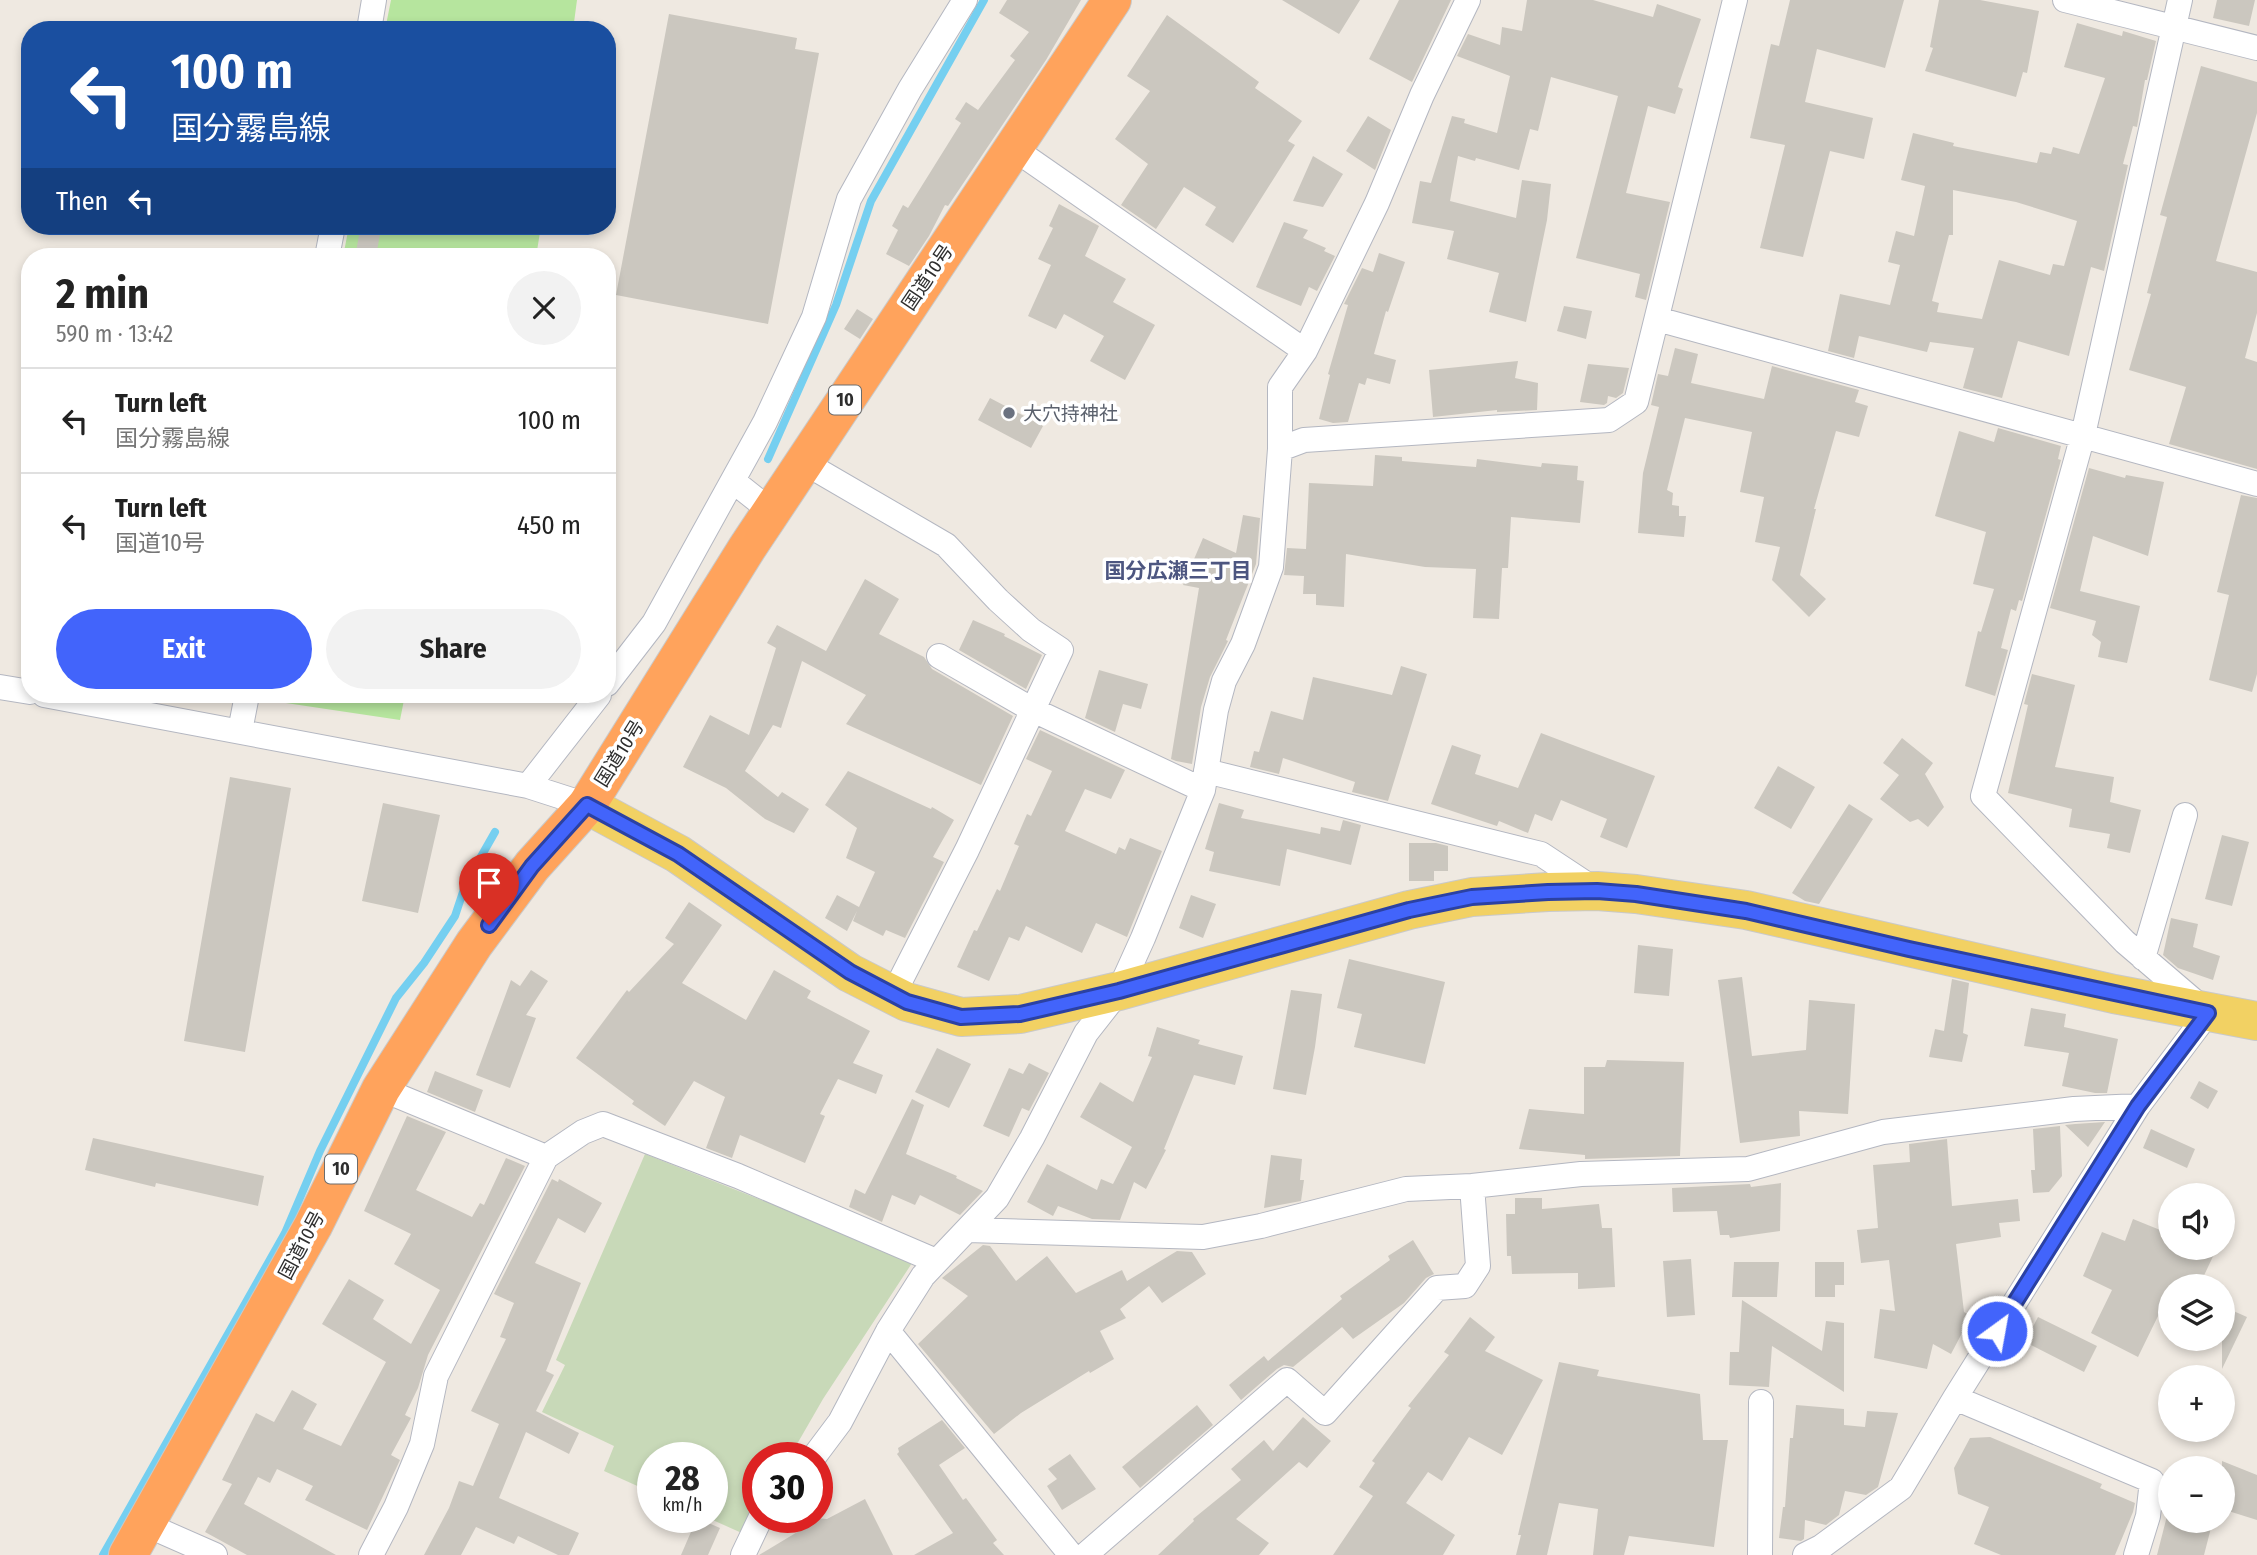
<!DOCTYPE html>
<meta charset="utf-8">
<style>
body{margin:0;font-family:"Fira Sans Condensed","Noto Sans JP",sans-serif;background:#f2f2f2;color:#222;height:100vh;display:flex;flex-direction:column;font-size:26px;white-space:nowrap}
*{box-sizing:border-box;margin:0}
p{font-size:23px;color:#767676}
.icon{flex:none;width:38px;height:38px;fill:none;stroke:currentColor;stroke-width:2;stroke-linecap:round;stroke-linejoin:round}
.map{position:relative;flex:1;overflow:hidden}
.drawer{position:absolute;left:21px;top:248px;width:595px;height:455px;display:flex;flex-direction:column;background:#fff;border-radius:28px;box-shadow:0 4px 10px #0003}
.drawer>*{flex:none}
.hud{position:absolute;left:21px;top:21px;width:595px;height:214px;border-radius:28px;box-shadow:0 4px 10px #0003;background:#1a4fa0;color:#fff;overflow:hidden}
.controls{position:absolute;left:2158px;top:1183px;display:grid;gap:14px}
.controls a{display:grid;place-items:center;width:77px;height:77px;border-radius:50%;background:#fff;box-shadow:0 4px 10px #0003;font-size:35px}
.speed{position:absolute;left:637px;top:1442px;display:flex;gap:14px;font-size:35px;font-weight:700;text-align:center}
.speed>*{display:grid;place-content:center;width:91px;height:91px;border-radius:50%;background:#fff;box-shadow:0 4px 10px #0003;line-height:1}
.speed small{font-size:18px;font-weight:400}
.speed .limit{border:10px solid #d22;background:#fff;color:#111}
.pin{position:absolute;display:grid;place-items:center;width:60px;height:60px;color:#fff;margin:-72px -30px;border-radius:50% 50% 50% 0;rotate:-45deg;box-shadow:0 0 7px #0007}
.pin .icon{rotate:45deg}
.me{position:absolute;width:77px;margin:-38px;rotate:32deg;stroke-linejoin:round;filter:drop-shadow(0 0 5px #0008)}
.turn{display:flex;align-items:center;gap:24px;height:147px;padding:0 35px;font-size:32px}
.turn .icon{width:91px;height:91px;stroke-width:2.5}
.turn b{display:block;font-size:49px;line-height:60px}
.then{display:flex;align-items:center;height:66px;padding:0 35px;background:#0003;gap:14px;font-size:26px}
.round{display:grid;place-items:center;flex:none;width:74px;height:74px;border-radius:37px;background:#f2f2f2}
.overview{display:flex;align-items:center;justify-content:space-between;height:119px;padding:0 35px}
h1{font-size:42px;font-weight:700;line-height:52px}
.button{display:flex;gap:14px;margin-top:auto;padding:14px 35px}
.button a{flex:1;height:80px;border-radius:42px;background:#4264fb;color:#fff;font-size:28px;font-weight:700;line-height:80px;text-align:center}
.button a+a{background:#f2f2f2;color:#222}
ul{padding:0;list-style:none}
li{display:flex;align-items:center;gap:21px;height:105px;padding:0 35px;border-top:2px solid #e0e0e0}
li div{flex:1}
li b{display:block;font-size:26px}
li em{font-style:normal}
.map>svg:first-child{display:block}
.green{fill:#b6e59e}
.cemetery{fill:#c8d9b8}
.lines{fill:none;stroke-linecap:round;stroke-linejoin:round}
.stream{stroke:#75cff0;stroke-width:8}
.building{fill:#cbc7bf;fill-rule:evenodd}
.street-casing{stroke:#b4b7c1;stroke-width:26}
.primary-casing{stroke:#c9c9c9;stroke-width:40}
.highway-casing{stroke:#c9c9c9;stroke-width:40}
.street{stroke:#fff;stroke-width:24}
.primary{stroke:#f2d163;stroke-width:38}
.highway{stroke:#ffa35c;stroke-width:38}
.route-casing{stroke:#2b41a3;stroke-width:18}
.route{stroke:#4264fb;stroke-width:12}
.worship-dot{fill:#6b7280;stroke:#fff;stroke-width:2.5}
.labels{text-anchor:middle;stroke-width:7;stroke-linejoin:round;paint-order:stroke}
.shield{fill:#fff;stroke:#6d6d6d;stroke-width:2}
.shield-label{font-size:18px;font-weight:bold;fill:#2e2e2e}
.street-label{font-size:19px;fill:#2e2e2e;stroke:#fff}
.worship-label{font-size:19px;fill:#5b616d;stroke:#fff;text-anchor:start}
.neighbourhood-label{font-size:21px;font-weight:bold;fill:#4d5680;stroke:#fff}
</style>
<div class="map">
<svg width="2257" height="1555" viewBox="0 0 2257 1555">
<rect width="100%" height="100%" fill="#efe9e1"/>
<!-- green -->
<path class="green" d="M391,0H577L573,30H385Z
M349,226H541L536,257H343Z
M260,695H405L400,720L259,699Z"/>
<!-- cemetery -->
<path class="cemetery" d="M645,1154L914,1260L823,1399L789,1458H758V1510L744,1534L706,1517H712V1458H653V1493L604,1471L614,1446L542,1412L565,1365L556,1360Z"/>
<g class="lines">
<!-- stream -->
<path class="stream" d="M768,459L836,305L871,201L984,0
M103,1555L285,1233L320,1151L396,998L424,963L455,916L466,883L495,832"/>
</g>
<!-- building -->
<path class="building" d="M1007,0H1081L1046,60L948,206L945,205L929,236L909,266L886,254L898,230L892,226L903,205L908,208L961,123L955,119L966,102L978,110L1015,60L1010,56L1029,32L999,13Z
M1282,0H1360L1339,34Z
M1399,0H1451L1412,82L1369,59Z
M1527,0H1593L1653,17L1657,4L1701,19L1678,87L1683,89L1675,114L1648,106L1626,193L1670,202L1646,300L1635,297L1640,274L1576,258L1618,96L1551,77L1538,131L1530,129L1519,170L1476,158L1475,161L1458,156L1450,201L1516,218L1522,180L1551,184L1547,220L1526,322L1489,312L1499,273L1447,259L1454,231L1412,223L1420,181L1431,183L1452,116L1465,119L1464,123L1497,133L1510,76L1457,56L1468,34L1500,45L1502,27L1522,31Z
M1790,0H1904L1885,68L1817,49L1805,102L1873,118L1864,159L1830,151L1803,257L1760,248L1785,145L1750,138L1771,44L1779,46Z
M1939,0H1980L2039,11L2027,73L2023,72L2016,97L1925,71L1933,48L1930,47Z
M2217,0H2255L2249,26L2213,18Z
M669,14L797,38L795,49L819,53L768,324L616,295Z
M1167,15L1259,82L1255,88L1302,121L1288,141L1295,145L1233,243L1205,225L1216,207L1184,187L1156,229L1121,205L1148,164L1115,139L1150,91L1127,76Z
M2077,23L2122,36L2123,31L2156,41L2147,80H2145L2137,127L2133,126L2123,164L2128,165L2107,258L2104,271L2091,267L2069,356L2018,341L2002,398L1963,388L1974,348L1930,342L1927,352L1859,336L1854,358L1828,351L1840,294L1890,305L1900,265L1888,262L1896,231L1914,236L1925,186L1901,180L1913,133L1954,143L1953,146L2037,163L2040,152L2051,154L2053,147L2079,154L2105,78L2064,67ZM1953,190L2016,202L2077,221L2064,266L2053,264L2050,275L1999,260L1982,319L1937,312L1939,303L1932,301L1949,235H1953Z
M2201,66L2257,82V113L2216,261L2257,272V313L2245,358L2257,362V469L2169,444L2186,387L2129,370L2151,294L2147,293L2167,217L2160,215Z
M1368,116L1391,130L1375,170L1346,151Z
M1313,156L1343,174L1323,207L1293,201Z
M1059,204L1099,226L1085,256L1126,279L1113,302L1155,325L1125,380L1090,361L1104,336L1064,314L1056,329L1028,316L1051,265L1038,259L1053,228L1049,226Z
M1284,222L1308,230L1303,238L1326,248L1324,251L1335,256L1317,291L1309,287L1301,306L1256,287Z
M360,230L380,234L376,257H355Z
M1379,253L1405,262L1388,312L1386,311L1374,354L1396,360L1390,384L1367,378L1365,385L1359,383L1348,422L1333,423L1319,419L1330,375L1328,374L1348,305L1344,304L1362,268L1373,272Z
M1564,306L1592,311L1586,339L1557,331Z
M857,309L873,319L860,339L844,329Z
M1675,348L1698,354L1691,383L1764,399L1772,366L1859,390L1855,402L1868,406L1859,437L1836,431L1814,509H1816L1800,575L1826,599L1809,617L1772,580L1780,547L1755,542L1764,497L1740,492L1752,432L1685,418L1667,490L1673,493L1672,505L1679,506V516H1686L1684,537L1638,533L1643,473L1659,407L1651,405L1658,374L1668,376Z
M1518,361L1515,378L1538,383L1537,410L1497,412V410L1433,417L1429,370Z
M1588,364L1629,368L1623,393L1616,398L1608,396L1607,403L1604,405L1580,402Z
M990,398L1043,426L1031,448L978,420Z
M1998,428L2061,446L2058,459L2061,460L2022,601L2019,600L2016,611L2011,609L2001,648L2008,650L1995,696L1965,686L1978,631L1981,632L1994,589L1973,584L1986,532L1935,516L1959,431L1994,442Z
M1375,455L1402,457V461L1476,467L1477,459L1541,467L1542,463L1578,466L1577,480L1584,481L1580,523L1511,517L1508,568H1502L1499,619L1473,618L1476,569L1425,567L1346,554L1344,607L1316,605V594H1303L1304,576L1284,575L1287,548L1306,549L1309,483L1373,486Z
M2089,468L2125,478L2126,475L2164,482L2148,556L2093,536L2080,591L2140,606L2127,663L2098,657L2101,642L2092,635L2096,621L2050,608Z
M2241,495L2257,498V674L2252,692L2209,680L2229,595L2217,592Z
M1243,515L1260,518L1256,564L1226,640L1228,641L1210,677L1201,707L1192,764L1176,761L1171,759L1199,588L1183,585L1203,538L1236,553Z
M865,579L899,599L879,634L924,657L932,669L1013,716L981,785L846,724L866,695L802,661L781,728L773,725L745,771L778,797L782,792L809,809L794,833L765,819L726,788L683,767L710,715L749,735L776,648L767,643L777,625L826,651Z
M973,620L1005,634L1004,636L1042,655L1026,689L959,650Z
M1401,666L1427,674L1388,801L1352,792L1355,782L1283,758L1279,774L1250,767L1254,751L1259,752L1271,711L1303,720L1313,677L1392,695Z
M1099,670L1148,684L1141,709L1123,704L1115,732L1085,718Z
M2032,674L2075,685L2055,767L2114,777L2110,802L2141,810L2130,853L2107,848L2110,834L2069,827L2072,809L2008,793L2028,705L2024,704Z
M1040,730L1125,770L1111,799L1085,789L1065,831L1116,854L1119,847L1125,850L1130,838L1162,851L1127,937L1096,923L1082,953L1026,926L1019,941L1009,937L989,981L957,967L974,930L977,931L997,889L1000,891L1019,846L1014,844L1027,814L1031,816L1052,771L1026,759Z
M1541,733L1655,776L1627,848L1600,837L1607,819L1561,800L1552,821L1535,814L1528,833L1499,821L1497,826L1431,804L1452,745L1481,755L1475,774L1518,788Z
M1902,738L1933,763L1925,774L1944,807L1928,827L1918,819L1910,822L1880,799L1899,775L1883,763Z
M1778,766L1815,787L1791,829L1754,808Z
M848,771L931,809L932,807L954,820L933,857L944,862L905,938L886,930L883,936L853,921L857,911L847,931L825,918L837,895L859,907L875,872L846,858L857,828L825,805Z
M230,777L291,788L245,1052L184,1041Z
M383,803L440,815L418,913L362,901Z
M1219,803L1244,810L1241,818L1320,834L1321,827L1340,831L1343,820L1361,825L1351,865L1287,849L1280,886L1209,871L1214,852L1205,849Z
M1849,804L1873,819L1819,904L1805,901L1792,893Z
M2222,835L2249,842L2232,906L2205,899Z
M1409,843H1436L1448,846V871H1434V881H1409Z
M1191,895L1216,904L1203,938L1179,928Z
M689,902L722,925L682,983L746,1020L774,970L811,991L807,998L870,1031L853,1063L883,1075L876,1094L838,1079L820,1114L825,1116L805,1163L740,1135L732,1158L706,1148L725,1097L694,1081L665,1126L632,1104L634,1101L576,1058L627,990L629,992L674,944L665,938Z
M2171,918L2198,924L2193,947L2220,956L2213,980L2178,968L2163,955Z
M1638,945L1673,949L1669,996L1634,993Z
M1349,959L1445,982L1425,1064L1354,1047L1362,1014L1337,1008Z
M531,970L548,981L526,1015L536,1018L510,1088L476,1075L511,980L520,986Z
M1742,977L1752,1056L1806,1050L1809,1000L1855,1004L1848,1114L1799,1111L1800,1136L1740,1143L1718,980Z
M1952,979L1969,983L1963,1033L1968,1035L1962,1062L1929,1057L1935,1029L1944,1031Z
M1291,990L1322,994L1315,1047L1306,1095L1273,1089Z
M2031,1008L2066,1014L2064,1027L2118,1039L2107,1093H2095L2062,1086L2069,1053L2024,1046Z
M1157,1027L1200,1040L1198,1044L1243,1056L1235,1085L1194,1075L1164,1149L1166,1150L1146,1189L1134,1182L1120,1220L1092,1219L1058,1206L1053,1216L1027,1202L1047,1164L1097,1190L1101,1179L1113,1184L1132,1147L1080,1117L1100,1082L1133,1102L1152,1057L1148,1056Z
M937,1048L971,1064L949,1108L915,1092Z
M1607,1060L1684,1062L1680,1156L1585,1159V1155L1519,1149L1529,1109L1584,1114V1067H1605Z
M1029,1063L1049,1073L1029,1111L1022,1108L1009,1137L983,1126L1009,1068L1023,1074Z
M435,1071L483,1090L475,1112L427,1092Z
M2199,1081L2218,1091L2208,1109L2190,1098Z
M912,1099L924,1105L906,1154L957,1176L956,1178L983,1191L960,1215L920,1195L915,1205L892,1195L882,1222L849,1207L855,1189L865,1194Z
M407,1116L446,1132L416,1190L472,1217L480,1203L484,1205L506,1158L525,1166L428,1355L418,1388L405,1415L411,1418L391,1455L400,1460L367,1530L305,1500L313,1486L277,1469L270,1483L258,1477L244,1504L336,1555H247L205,1532L232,1484L222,1480L256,1413L274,1422L292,1390L317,1404L303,1429L341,1446L386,1362L322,1324L349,1279L384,1300L373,1319L411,1344L440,1290L394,1264L411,1234L364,1211Z
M2105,1122L2088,1147L2065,1125L2075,1124Z
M2060,1126L2062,1176L2049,1192L2033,1193L2031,1170H2035L2033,1129Z
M2151,1129L2195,1149L2187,1168L2143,1148Z
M93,1138L264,1176L258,1206L156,1183L155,1187L85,1170Z
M1947,1139L1952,1206L2018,1199L2020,1221L1999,1223L2001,1237L1956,1244L1964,1312L1971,1316L1951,1354L1933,1344L1927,1369L1874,1358L1880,1309L1895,1311L1889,1260L1861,1263L1857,1230L1878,1228L1873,1165L1910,1162L1909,1144Z
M1271,1155L1302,1159L1300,1180H1304L1301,1201L1264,1208Z
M552,1179L558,1182L559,1179L602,1203L585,1233L558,1218L535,1263L581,1283L546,1371L554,1375L536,1411L579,1433L569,1454L526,1432L499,1498L579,1533L569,1555H558L518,1536L514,1544L476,1527L461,1555H424L449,1508L459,1481L473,1486L499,1424L471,1411L506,1339L500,1337L514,1303L494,1294Z
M1781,1183L1780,1231L1730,1238L1729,1235H1720L1717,1211L1673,1212L1672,1188L1750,1184L1751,1187Z
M1515,1198H1542V1209L1599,1204L1602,1228H1612L1615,1287L1578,1289V1273L1512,1274L1511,1256H1507L1506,1214H1515Z
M2133,1219L2170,1234V1248H2217L2199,1286H2170V1319L2159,1314L2138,1357L2091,1333L2112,1290L2083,1276L2102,1232L2125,1241Z
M1413,1240L1434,1274L1426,1278L1404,1303L1353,1339L1342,1327L1293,1367L1284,1365L1277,1369L1241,1400L1229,1385L1264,1356L1268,1361L1342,1299L1340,1296L1390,1260L1388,1256Z
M983,1245L990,1246L1016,1281L1047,1256L1076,1293L1122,1270L1127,1281L1177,1251L1192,1252L1206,1274L1162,1303L1149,1286L1120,1309L1126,1318L1100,1331L1114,1359L1090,1373L1089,1371L1021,1413L994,1434L918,1344L968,1296L942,1278Z
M1691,1259L1695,1315L1667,1317L1663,1261Z
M1734,1262H1779L1777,1297H1732Z
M1815,1262H1844V1285H1835V1297H1815Z
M1742,1300L1822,1351L1826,1321L1844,1323V1392L1772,1346L1769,1387L1729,1385L1730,1352H1739Z
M2222,1306L2247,1317L2222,1369Z
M1470,1317L1495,1337L1485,1351L1543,1380L1502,1455L1469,1437L1442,1481L1428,1472L1406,1503L1455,1535L1443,1555H1333L1373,1496L1359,1487L1375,1463L1372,1461L1411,1408L1408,1406L1449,1355L1444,1352Z
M2038,1317L2097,1346L2084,1372L2025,1342Z
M1559,1362L1599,1370L1597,1376L1700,1394L1703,1440H1728L1714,1547L1629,1536L1624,1555H1593L1598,1509L1559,1503L1547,1555H1516L1521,1535H1518Z
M1197,1405L1213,1425L1140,1488L1122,1467Z
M1796,1405L1844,1409V1425L1865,1427L1867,1411L1898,1413L1878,1487L1866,1495L1845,1491L1839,1515L1826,1525L1805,1520L1804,1539L1801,1541L1779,1538L1783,1507H1785L1790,1438H1793Z
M1303,1417L1331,1441L1307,1468L1299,1462L1236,1519L1269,1543L1259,1555H1158L1194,1521L1193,1519L1241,1480L1231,1469L1264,1440L1273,1451Z
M942,1420L965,1448L939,1465L963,1500L966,1498L997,1540L993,1543L1004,1555H914L953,1533L897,1454L899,1452L898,1448Z
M1990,1437L2102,1484L2100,1488L2135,1503L2133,1512L2115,1555H2001L1974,1544L1989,1507L1958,1494L1954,1468L1970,1438Z
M1070,1454L1096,1489L1062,1510L1047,1486L1057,1479L1048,1469Z
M2222,1461L2257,1475V1520L2222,1509Z
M865,1499L893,1555H759L809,1525L803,1517L827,1519Z
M2167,1516L2170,1517V1521H2183L2211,1528L2204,1555H2157Z
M697,1518L720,1528L708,1555H681Z"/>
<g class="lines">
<!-- street casing -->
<g class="street-casing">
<path id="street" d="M2065,0L2257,48
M369,30L374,0
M1013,148L1305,351
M327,257L333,226
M1657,319L2257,484
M1280,449L1304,440L1609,420L1636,402L1735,0
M805,463L946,545L998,600L1031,630L1061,650L967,850L893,995
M733,481L772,512
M939,656L1031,709L1203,790
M607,684L654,623L765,422L814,317L849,199L910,89L965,0
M0,687L30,692
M44,695L528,786L587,805
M240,731L247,695
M1206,771L1541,854L1594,889
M528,786L599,695
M2143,958L2185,815
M546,1157L583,1132L603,1124L738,1176L936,1261
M967,1230L1203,1237L1261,1226L1406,1189L1472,1186L1581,1174L1748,1169L1883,1132L2074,1109L2138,1106
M888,1331L1071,1555
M1955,1398L2152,1481L2148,1516L2136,1555
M813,1458L840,1422L888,1331L923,1276L997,1198L1032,1138L1086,1033L1119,991L1143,938L1203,790L1216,710L1224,681L1243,644L1271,567L1280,449V387L1305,351L1377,203L1422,95L1468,0
M147,1525L215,1555
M371,1555L396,1507L422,1444L436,1376L546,1157L381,1089
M743,1555L761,1517
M1085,1555L1287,1380L1325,1413L1437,1288L1465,1286L1478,1266L1472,1186
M1760,1555L1761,1402
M1805,1555L1821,1547L1901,1488L1955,1398L2138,1106L2208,1013L2125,942L1983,796L2083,435L2180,0"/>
</g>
<!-- primary casing -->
<g class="primary-casing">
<path id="primary" d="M587,805L678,854L850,973L907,1002L961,1017L1020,1014L1119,991L1409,910L1472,897L1548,892L1597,891L1636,894L1746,910L2114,994L2257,1021"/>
</g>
<!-- highway casing -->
<g class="highway-casing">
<path id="highway" d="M128,1555L313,1226L381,1089L474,944L532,866L587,805L747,548L1112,0"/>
</g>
<!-- street -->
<use href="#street" class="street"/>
<!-- primary -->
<use href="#primary" class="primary"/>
<!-- highway -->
<use href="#highway" class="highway"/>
</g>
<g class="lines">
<!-- route casing -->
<g class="route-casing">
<path id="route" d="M489,925L532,866L587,805L678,854L850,972L907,1002L961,1017L1020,1014L1119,991L1409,910L1472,897L1548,892L1597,891L1636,894L1746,911L1909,949L2208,1013L2138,1106L1997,1331"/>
</g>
<!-- route -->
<use href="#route" class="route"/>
</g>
<!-- markers -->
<circle class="worship-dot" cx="1009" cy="413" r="7"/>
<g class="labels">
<!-- shield labels -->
<g class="shield">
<rect x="829" y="385.5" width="32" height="29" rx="5"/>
<rect x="325" y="1154.5" width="32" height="29" rx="5"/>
</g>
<g class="shield-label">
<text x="845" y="406">10</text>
<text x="341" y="1175">10</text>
</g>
<!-- street labels -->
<g class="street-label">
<text transform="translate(927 277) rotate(-56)" y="7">国道10号</text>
<text transform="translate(619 753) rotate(-58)" y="7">国道10号</text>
<text transform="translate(301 1245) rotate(-62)" y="7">国道10号</text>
</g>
<!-- worship labels -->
<g class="worship-label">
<text x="1023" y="420">大穴持神社</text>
</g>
<!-- neighbourhood labels -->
<g class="neighbourhood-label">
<text x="1178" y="578">国分広瀬三丁目</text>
</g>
</g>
</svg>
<div class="controls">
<a><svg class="icon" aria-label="sound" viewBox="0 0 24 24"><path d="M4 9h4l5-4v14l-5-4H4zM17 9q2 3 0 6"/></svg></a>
<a><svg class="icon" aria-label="layers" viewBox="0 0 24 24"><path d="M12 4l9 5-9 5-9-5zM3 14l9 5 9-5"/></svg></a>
<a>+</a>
<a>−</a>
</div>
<div class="speed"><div>28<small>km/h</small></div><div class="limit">30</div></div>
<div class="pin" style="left:489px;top:925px;background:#d93025"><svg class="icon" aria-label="arrive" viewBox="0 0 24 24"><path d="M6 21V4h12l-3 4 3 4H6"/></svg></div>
<svg class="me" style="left:1997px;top:1331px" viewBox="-20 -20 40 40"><circle r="17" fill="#4264fb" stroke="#fff" stroke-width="3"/><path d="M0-11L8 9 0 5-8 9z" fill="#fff"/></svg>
<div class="hud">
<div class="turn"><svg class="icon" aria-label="left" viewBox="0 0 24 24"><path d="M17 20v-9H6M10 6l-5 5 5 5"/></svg><div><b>100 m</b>国分霧島線</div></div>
<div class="then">Then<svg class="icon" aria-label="left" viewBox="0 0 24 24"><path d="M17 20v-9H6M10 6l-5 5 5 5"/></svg></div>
</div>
<section class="drawer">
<div class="overview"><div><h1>2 min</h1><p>590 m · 13:42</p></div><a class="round"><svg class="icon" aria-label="close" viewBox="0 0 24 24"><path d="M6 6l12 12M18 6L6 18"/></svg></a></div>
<ul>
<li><svg class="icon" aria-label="left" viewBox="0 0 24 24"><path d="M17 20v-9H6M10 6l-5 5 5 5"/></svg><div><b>Turn left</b><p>国分霧島線</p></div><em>100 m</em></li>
<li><svg class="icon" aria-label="left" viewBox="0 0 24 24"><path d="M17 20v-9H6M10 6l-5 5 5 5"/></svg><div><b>Turn left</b><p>国道10号</p></div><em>450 m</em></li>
</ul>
<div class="button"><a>Exit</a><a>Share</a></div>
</section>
</div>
